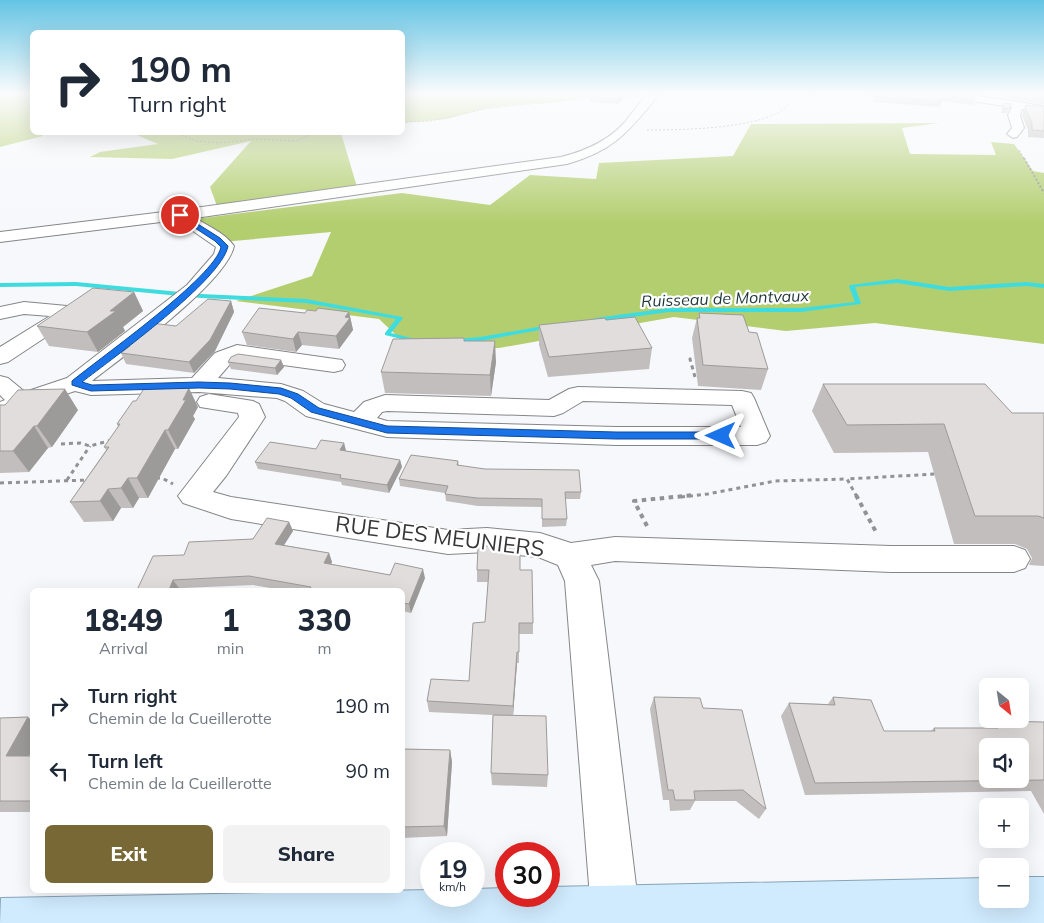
<!DOCTYPE html>
<meta charset="utf-8">
<style>
body{margin:0;font-family:Mulish,sans-serif;background:#f2f2f3;color:#1f2937;height:100vh;display:flex;flex-direction:column;font-size:19px;white-space:nowrap}
*{box-sizing:border-box;margin:0}
p{font-size:16px;color:#747a83}
.icon{flex:none;width:28px;height:28px;fill:none;stroke:currentColor;stroke-width:2;stroke-linecap:round;stroke-linejoin:round}
.map{position:relative;flex:1;overflow:hidden}
.drawer{position:absolute;left:30px;top:588px;width:375px;height:305px;display:flex;flex-direction:column;background:#fff;border-radius:8px;box-shadow:0 5px 20px #0002}
.drawer>*{flex:none}
.hud{position:absolute;left:30px;top:30px;width:375px;height:105px;border-radius:8px;box-shadow:0 5px 20px #0002;background:#fff;color:#1f2937;overflow:hidden}
.needle{width:32px;rotate:150deg}
.fabs{position:absolute;left:979px;top:678px;display:grid;gap:10px}
.fabs a{display:grid;place-items:center;width:50px;height:50px;border-radius:8px;background:#fff;box-shadow:0 5px 20px #0002;font-size:25px}
.speed{position:absolute;left:420px;top:842px;display:flex;gap:10px;font-size:25px;font-weight:700;text-align:center}
.speed>*{display:grid;place-content:center;width:65px;height:65px;border-radius:50%;background:#fff;box-shadow:0 5px 20px #0002;line-height:1}
.speed small{font-size:12px;font-weight:400}
.speed .limit{border:8px solid #d22;background:#fff;color:#111}
.pin{position:absolute;display:grid;place-items:center;width:42px;height:42px;color:#fff;margin:-21px;border:2px solid #fff;border-radius:50%;box-shadow:0 1px 5px #0007}
.me{position:absolute;width:55px;margin:-28px;rotate:270deg;stroke-linejoin:round;filter:drop-shadow(0 0 4px #0008)}
.turn{display:flex;align-items:center;gap:18px;height:105px;padding:0 15px;font-size:22px}
.turn .icon{width:65px;height:65px;stroke-width:2.5}
.turn b{display:block;font-size:35px;line-height:42px}
.eta{display:flex;justify-content:space-evenly;align-items:center;height:85px;text-align:center}
.eta b{font-size:30px;font-weight:800;line-height:35px}
.action{display:flex;gap:10px;margin-top:auto;padding:10px 15px}
.action a{flex:1;height:58px;border-radius:8px;background:#776836;color:#fff;font-size:20px;font-weight:800;line-height:58px;text-align:center}
.action a+a{background:#f2f2f3;color:#1f2937}
ul{padding:0;list-style:none}
li{display:flex;align-items:center;gap:15px;height:65px;padding:0 15px}
li div{flex:1}
li b{display:block;font-size:19px}
li em{font-style:normal}
.map>svg:first-child{display:block}
.forest{fill:#b3ce6f}
.lines{fill:none;stroke-linecap:round;stroke-linejoin:round}
.stream{fill:#3fdcdf;fill-rule:evenodd}
.minor-casing{stroke:#858688;stroke-width:2}
.major-casing{stroke:#86a4b8;stroke-width:2}
.path-far3{stroke:#929294;stroke-width:1;stroke-dasharray:2 2;stroke-linecap:butt}
.path-far2{stroke:#929294;stroke-width:2;stroke-dasharray:2 2;stroke-linecap:butt}
.path-far1{stroke:#929294;stroke-width:3;stroke-dasharray:4 4;stroke-linecap:butt}
.path{stroke:#929294;stroke-width:4;stroke-dasharray:4.5 4.5;stroke-linecap:butt}
.minor{fill:#fff;fill-rule:evenodd}
.major{fill:#d0ebfe;fill-rule:evenodd}
.wall{fill:#c1bebd}
.shaded-wall{fill:#9d9b9a}
.building{fill:#e0dddc;stroke:#9d9b9a;fill-rule:evenodd}
.route{fill:#1a73e8;stroke:#114b97}
.labels{text-anchor:middle;stroke-width:4.5;stroke-linejoin:round;paint-order:stroke}
.far-water-label{font-size:16px;font-style:italic;fill:#1d3637;stroke:#fff}
.near-street-label{font-size:22px;fill:#373738;stroke:#fff}
</style>
<div class="map">
<svg width="1044" height="923" viewBox="0 0 1044 923">
<rect width="100%" height="100%" fill="#f7f8fb"/>
<!-- forest -->
<path class="forest" d="M14,94H32V132L39,133L43,136L0,147V96Z
M403,94H641L633,97H590L550,103L505,106L484,109L447,119L403,123Z
M939,123L902,128L910,154L996,155L991,142L1014,144L1033,171L1044,173V344L875,323L786,331L674,317L499,348L411,349L379,319L236,301L312,276L331,232L222,242L187,220L402,193L490,205L530,175L596,179L599,163L733,156L751,124Z
M132,133H341L357,187L217,206L210,187L251,141L172,159L90,157L100,152L158,144Z"/>
<g class="lines">
<!-- stream -->
<path class="stream" d="M897,279L949,287L1027,282L1044,284V288L1027,286L949,291L897,283L855,287L861,303L860,304L801,312H669L595,322L592,320L595,318L669,308H801L855,302L849,286L850,285Z
M76,282L201,294L306,299L402,317L403,318L391,333L420,340L421,341L418,343L385,335V333L396,319L306,303L201,298L76,286L0,287V283Z
M549,325L552,327L551,328L480,341L455,343L452,341L455,339L480,337Z"/>
<!-- minor casing -->
<g class="minor-casing">
<path id="minor" d="M660,94C628,131 616,150 567,164L195,218C208,226 225,233 234,246C226,283 125,355 92,381L192,378L215,353L237,345L342,360L345,365L342,370L334,372L240,359L231,363L218,378L281,384L303,391L324,404L354,412L364,402L385,395L549,400L569,389L578,387L742,391L751,393L754,398L770,436L766,442L757,445H616L387,437L306,416L285,401L277,398L199,392L91,395L75,391L30,406L9,419L0,421V402L5,400L0,395V376L8,378L25,392L67,378L187,285L214,254L216,247L177,220L0,242V232L180,210L561,157C585,151 608,141 625,122C632,113 639,103 647,95ZM583,401L732,405L741,427H616L387,421L377,418L382,412L387,411L554,416L563,413Z
M938,94H965L1044,106V112L1022,109L1020,115L1024,128L1017,137L1013,138L1007,134L1012,128L1008,115L1012,107L943,97Z
M24,302L67,306C71,312 72,317 67,323L8,362L0,364V347L50,316L24,314L0,319V307Z
M209,394L253,401L259,404L265,417L226,476L213,492L231,497L448,530L487,528L540,533L571,543L615,537L891,546H1014L1025,550L1030,559L1025,568L1014,572H891L615,561L591,565L599,581L639,910L634,923H596L591,910L565,581L558,565L538,557L487,552L448,554L231,519L183,503L178,496L239,417L238,413L200,407L197,402L200,397Z"/>
</g>
<!-- major casing -->
<g class="major-casing">
<path id="major" d="M1020,877H1044V923H0L1,898L431,890V896H474V889L506,888V896H549V887L988,878V899H1020Z"/>
</g>
<!-- path-far3 -->
<path class="path-far3" d="M402,122L431,121L484,109L592,97
M647,130C679,130 763,129 786,107C789,104 790,100 792,97L804,98L813,94
M174,132L196,141L219,143L255,139L296,141L317,132
M1019,150L1025,160"/>
<!-- path-far2 -->
<path class="path-far2" d="M1024,158L1044,193"/>
<!-- path-far1 -->
<path class="path-far1" d="M695,377L690,359H697
M61,444L80,443L90,446L112,440
M156,478H162L173,484
M67,480L90,446
M0,483L89,480
M681,497L708,494L775,481L847,479
M857,497L847,479L935,474"/>
<!-- path -->
<path class="path" d="M856,495L876,532
M647,526L634,501L694,495"/>
<!-- minor -->
<use href="#minor" class="minor"/>
<!-- major -->
<use href="#major" class="major"/>
</g>
<!-- wall -->
<path class="wall" d="M590,94H629L617,104L590,102V96L591,94Z
M863,94H953L975,100L973,105L942,101L940,107L874,102L871,95Z
M1004,94H1044V104L1004,98Z
M1004,103L1011,104L1007,113H1001Z
M1026,105L1044,107V138L1028,137V130L1022,115Z
M134,292L143,311L123,327L125,331L98,352L49,346L37,326Z
M231,301L234,312L215,351L194,373L126,364L121,353L125,350L123,345L176,326Z
M316,311L349,312L353,330L339,349L302,345L296,352L247,345L242,332L305,313Z
M699,313L749,332L768,369L761,390L698,386L692,338L697,318H698Z
M606,320L652,348L649,369L548,377L539,345V325Z
M464,338V341L496,362L491,396L385,393L381,372Z
M281,360L284,367L277,375L231,369L228,362Z
M823,384L1012,413H1044V566L1029,565L1032,558L1027,549L1015,544H954L928,452L834,453L812,411Z
M0,405L78,410L52,447L48,448L29,472L0,473Z
M198,407L193,416L195,419L178,449H175L148,498H139L133,508H121L113,521L84,522L70,502L106,450L104,447L118,427L117,424Z
M344,443L346,451L400,460L402,467L389,493L342,485L341,482L258,469L255,462Z
M458,461L459,466L581,492L580,499H565L567,519L566,526L542,527V507L478,506L446,501L445,493L400,486L399,479Z
M289,522L293,531L284,545L329,553L332,562L331,564L390,575L425,578L411,613L402,611V590H282L253,585L137,590Z
M477,570H520L533,623V634H519V663H517L513,715L548,775L547,787L492,785L491,773L493,715L429,712L427,701L469,681L485,622L488,582H477Z
M654,697L703,708L766,809L759,819L736,801H695L690,810L670,811L669,800H663L650,709Z
M833,697L884,731H931L934,728H987L994,721L1044,722V814L1031,791L805,795L781,716L789,703L828,704Z
M28,717L32,721V750L29,756H32V812H0V718Z
M402,749L450,750L452,762L447,836L402,838Z"/>
<!-- shaded-wall -->
<path class="shaded-wall" d="M622,94H629L617,104L618,98Z
M134,292L143,311L123,327L125,331L98,352L87,332L110,311Z
M231,301L234,312L215,351L194,373L189,362Z
M349,312L353,330L339,349L336,336L345,317Z
M298,332L302,345L296,352L293,339Z
M495,341L496,362L491,396L490,375Z
M281,360L284,367L277,375L275,368Z
M189,388L198,407L193,416L195,419L178,449L168,430Z
M65,389L78,410L52,447L37,426Z
M34,426L48,448L29,472L13,451Z
M165,430L175,449L148,498L137,478Z
M344,443L346,451L342,458L340,450Z
M400,460L402,467L389,493L387,485Z
M128,478L139,498L133,508L121,488Z
M108,489L121,508L113,521L100,501Z
M289,522L293,531L279,553L275,544Z
M329,553L332,562L327,572L324,563Z
M423,569L425,578L411,613L409,604Z
M173,580L179,588L178,590H169Z
M517,652V663L513,716V706Z
M28,717L32,721V750L23,768L6,756Z
M450,750L452,762L447,836L444,826Z"/>
<!-- building -->
<path class="building" d="M592,94H622L618,98L590,96Z
M875,94H953L975,97V100L939,94L943,101L876,96Z
M1022,94H1044V97Z
M1004,103L1011,104L1009,109L1003,108Z
M1026,105L1044,107V131L1032,130V123L1025,108Z
M93,288L134,292L110,311H116L87,332L37,326Z
M208,299L231,301L210,340L189,362L121,353L130,346L123,345L151,323L176,326Z
M259,308L305,313L307,310L316,311L318,308L349,312L345,317L350,318L336,336L298,332L293,339L242,332Z
M699,313L743,315L749,332L757,333L768,369L703,365L697,318H700Z
M635,317L652,348L549,357L539,325L605,318L606,320Z
M464,338V341H495L490,375L381,372L393,339Z
M238,354L281,360L275,368L228,362L231,357Z
M823,384H985L1012,413H1044V518L1038,516H975L944,424L847,425Z
M188,386L189,388L183,400H186L168,430H165L137,478H128L121,488L108,489L100,501L70,502L109,447H104L120,424H117L133,401H136L145,387Z
M65,389L37,426H34L13,451H0V405H5L18,390Z
M321,440L344,443L340,450L400,460L387,485L340,478L341,475L255,462L270,442L316,449Z
M411,455L458,461L457,465L485,469L579,470L581,492H565L567,519H542V499L477,498L445,494L448,486L399,479Z
M267,518L289,522L275,544L329,553L324,563L390,575L395,563L423,569L409,604L402,603V590H309L311,587L249,576L173,580L169,590H137L153,556L184,555L189,542L253,539Z
M478,546H520V570H532L533,623H519V652H517L513,706L427,701L431,679L469,681L473,623L485,622L489,570H477Z
M654,697L700,698L703,708L742,710L766,809L743,790L694,791L695,800H675L673,790H668Z
M833,697L871,700L884,731H935L934,728H998L994,721L1044,722V780L815,783L789,703L835,705ZM988,746H1020V779H988Z
M493,715L546,716L548,775L491,773Z
M28,717L6,756H32V801H0V718Z
M402,749L450,750L444,826L402,827Z"/>
<!-- sky -->
<linearGradient id="sky" x2="0" y2="1"><stop stop-color="#64c4e4"/><stop offset="0.42" stop-color="#fbfcfd"/><stop offset="1" stop-color="#fbfcfd" stop-opacity="0"/></linearGradient>
<rect width="1044" height="223" fill="url(#sky)"/>
<!-- route -->
<path class="route" d="M178,214H182L220,238L228,246C222,280 113,358 82,382L92,385L199,382L230,383L281,388L298,394L319,408L387,426L616,432H721L727,436L721,439H616L387,433L311,412L291,398L279,394L230,389L199,388L91,391L72,385V381C101,357 215,277 221,247L215,241L178,217Z"/>
<g class="labels">
<!-- far-water labels -->
<g class="far-water-label">
<text transform="translate(725 298) rotate(-2)" y="6">Ruisseau de Montvaux</text>
</g>
<!-- near-street labels -->
<g class="near-street-label">
<text transform="translate(440 536) rotate(7)" y="8">RUE DES MEUNIERS</text>
</g>
</g>
</svg>
<div class="fabs">
<a><svg class="needle" viewBox="-14 -14 28 28"><path d="M0-13l5 13h-10z" fill="#e53935"/><path d="M0 13l5-13h-10z" fill="#747a83"/></svg></a>
<a><svg class="icon" aria-label="sound" viewBox="0 0 24 24"><path d="M4 9h4l5-4v14l-5-4H4zM17 9q2 3 0 6"/></svg></a>
<a>+</a>
<a>−</a>
</div>
<div class="speed"><div>19<small>km/h</small></div><div class="limit">30</div></div>
<div class="pin" style="left:180px;top:215px;background:#d93025"><svg class="icon" aria-label="arrive" viewBox="0 0 24 24"><path d="M6 21V4h12l-3 4 3 4H6"/></svg></div>
<svg class="me" style="left:721px;top:436px" viewBox="-20 -20 40 40"><path d="M0-17L14 15 0 8-14 15z" fill="#1a73e8" stroke="#fff" stroke-width="4"/></svg>
<div class="hud">
<div class="turn"><svg class="icon" aria-label="right" viewBox="0 0 24 24"><path d="M7 20v-9h11M14 6l5 5-5 5"/></svg><div><b>190 m</b>Turn right</div></div>
</div>
<section class="drawer">
<div class="eta">
<div><b>18:49</b><p>Arrival</p></div>
<div><b>1</b><p>min</p></div>
<div><b>330</b><p>m</p></div>
</div>
<ul>
<li><svg class="icon" aria-label="right" viewBox="0 0 24 24"><path d="M7 20v-9h11M14 6l5 5-5 5"/></svg><div><b>Turn right</b><p>Chemin de la Cueillerotte</p></div><em>190 m</em></li>
<li><svg class="icon" aria-label="left" viewBox="0 0 24 24"><path d="M17 20v-9H6M10 6l-5 5 5 5"/></svg><div><b>Turn left</b><p>Chemin de la Cueillerotte</p></div><em>90 m</em></li>
</ul>
<div class="action"><a>Exit</a><a>Share</a></div>
</section>
</div>
